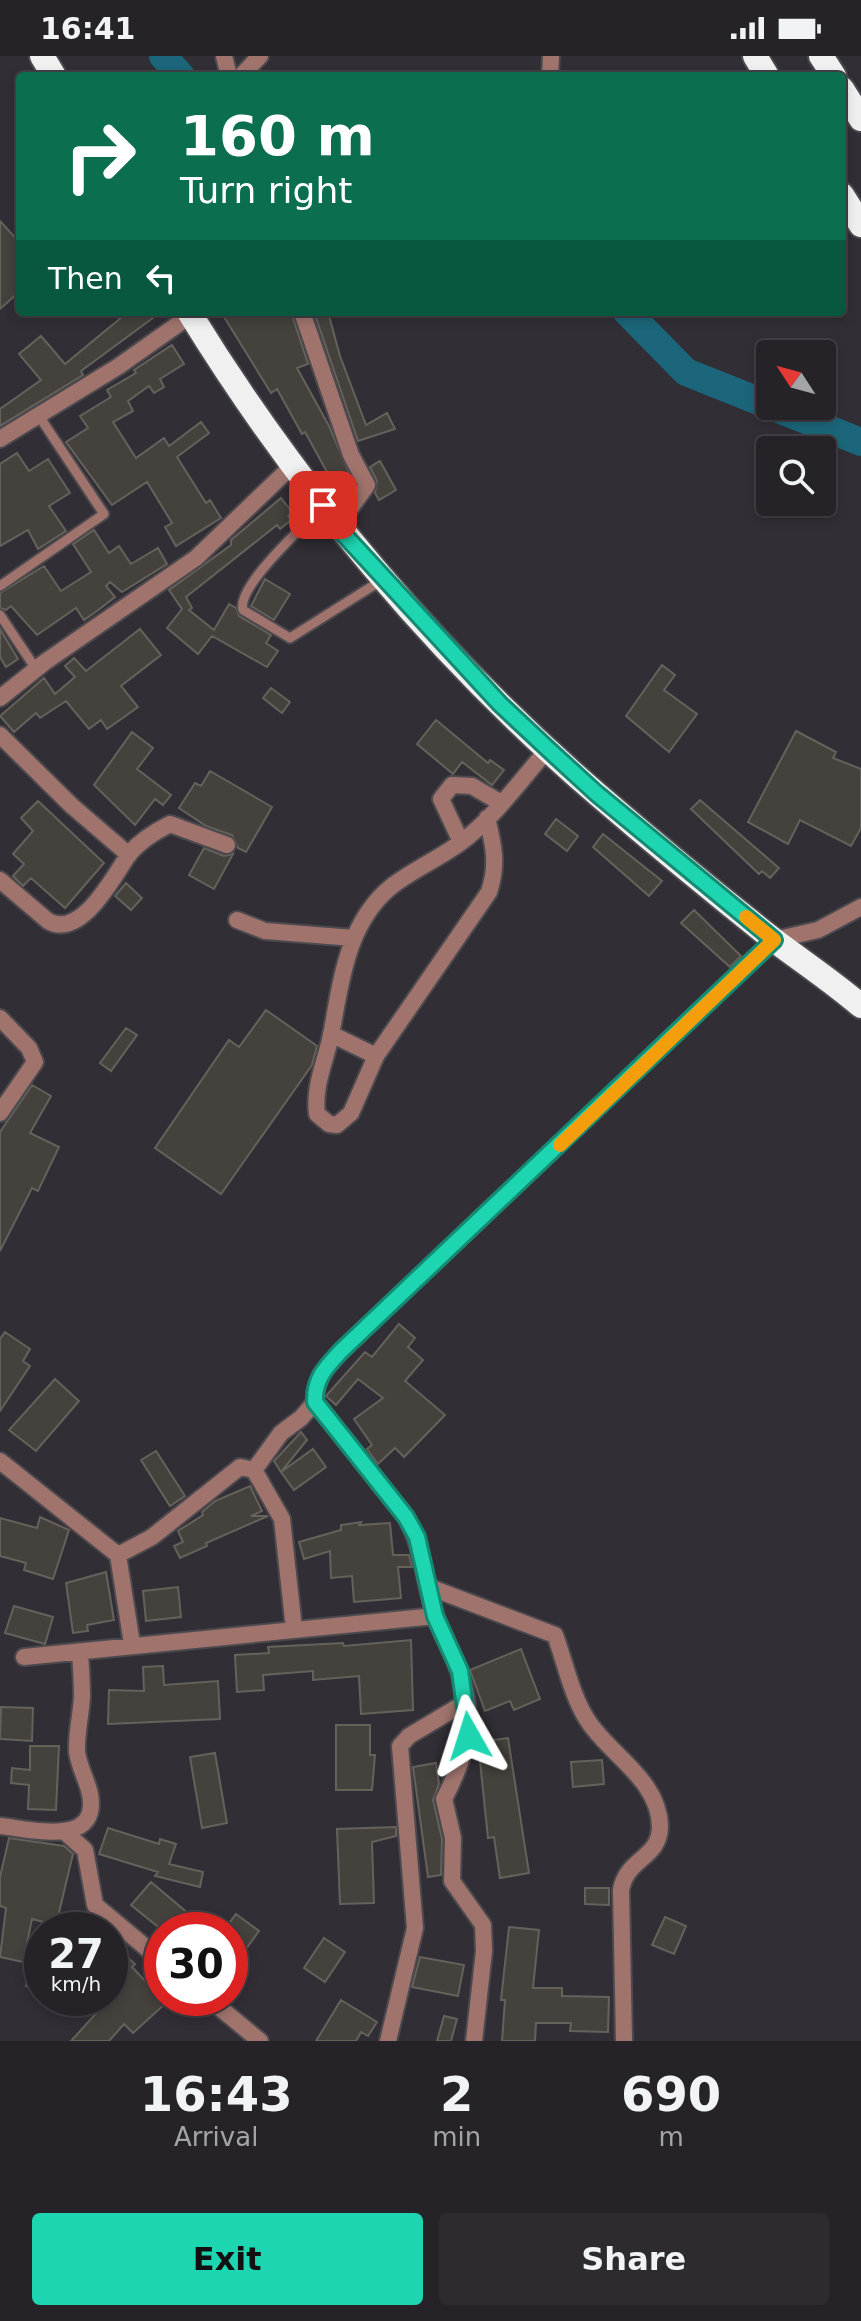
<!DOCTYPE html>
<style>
body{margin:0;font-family:"DejaVu Sans",sans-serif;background:#2d2b30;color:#f1f3f6;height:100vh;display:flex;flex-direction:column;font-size:30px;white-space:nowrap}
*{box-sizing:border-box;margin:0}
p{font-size:26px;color:#a3a4a8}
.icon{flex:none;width:44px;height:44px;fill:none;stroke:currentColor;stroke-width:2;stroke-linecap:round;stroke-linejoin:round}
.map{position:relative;height:1985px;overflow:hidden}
.panel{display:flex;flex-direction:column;background:#252328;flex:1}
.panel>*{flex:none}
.banner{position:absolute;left:16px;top:16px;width:830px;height:244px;border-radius:8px;box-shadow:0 4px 12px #0003,0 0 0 2px #424045;background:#0b6e4f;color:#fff;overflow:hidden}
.needle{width:52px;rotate:306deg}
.controls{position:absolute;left:756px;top:284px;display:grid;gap:16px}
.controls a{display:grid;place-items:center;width:80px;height:80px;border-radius:8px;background:#252328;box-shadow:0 4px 12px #0003,0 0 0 2px #424045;font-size:40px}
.speed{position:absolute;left:24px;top:1856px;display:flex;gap:16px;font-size:40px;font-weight:700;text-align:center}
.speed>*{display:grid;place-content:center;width:104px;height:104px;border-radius:50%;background:#252328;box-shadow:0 4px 12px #0003,0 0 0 2px #424045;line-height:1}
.speed small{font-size:20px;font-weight:400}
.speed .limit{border:12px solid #d22;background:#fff;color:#111}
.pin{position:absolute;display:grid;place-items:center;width:68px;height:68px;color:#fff;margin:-34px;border-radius:16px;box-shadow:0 4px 12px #0006}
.me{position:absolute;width:88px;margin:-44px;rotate:354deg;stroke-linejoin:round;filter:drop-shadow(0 0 6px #0008)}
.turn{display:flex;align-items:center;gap:28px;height:168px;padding:0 32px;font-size:36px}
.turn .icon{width:104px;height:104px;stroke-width:2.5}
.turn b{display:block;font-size:56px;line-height:68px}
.then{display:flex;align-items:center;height:76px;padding:0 32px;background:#0003;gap:16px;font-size:30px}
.eta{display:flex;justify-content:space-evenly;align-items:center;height:136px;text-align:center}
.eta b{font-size:48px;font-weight:600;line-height:56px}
.cta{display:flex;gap:16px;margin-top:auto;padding:16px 32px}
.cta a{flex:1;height:92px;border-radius:8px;background:#1ed5b1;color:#111;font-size:32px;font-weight:600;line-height:92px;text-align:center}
.cta a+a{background:#2d2b30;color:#f1f3f6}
.status{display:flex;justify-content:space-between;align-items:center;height:56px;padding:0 40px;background:#252328;direction:ltr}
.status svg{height:22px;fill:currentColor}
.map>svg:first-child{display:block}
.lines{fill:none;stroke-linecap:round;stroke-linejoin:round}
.river{stroke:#1b667a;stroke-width:28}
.building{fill:#45423d;stroke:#65625c;stroke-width:2}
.lane-casing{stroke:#4c4a4f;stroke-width:13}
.street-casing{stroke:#4c4a4f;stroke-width:20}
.highway-casing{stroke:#4c4a4f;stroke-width:28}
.lane{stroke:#a0746d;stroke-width:9}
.street{stroke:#a0746d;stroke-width:16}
.highway{stroke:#eff0ef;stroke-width:24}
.route-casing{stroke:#148a73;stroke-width:20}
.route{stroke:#1ed5b1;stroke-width:14}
.slow{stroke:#f59e0b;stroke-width:14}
</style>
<div class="status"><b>16:41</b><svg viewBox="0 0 49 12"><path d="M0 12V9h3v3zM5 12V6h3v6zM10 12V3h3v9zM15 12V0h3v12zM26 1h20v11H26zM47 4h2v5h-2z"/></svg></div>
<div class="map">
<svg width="861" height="1985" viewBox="0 0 861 1985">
<rect width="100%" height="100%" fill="#312f35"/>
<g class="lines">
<!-- river -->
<path class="river" d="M163,0L181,20
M627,256L686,316L861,386"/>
</g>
<!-- building -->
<path class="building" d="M0,165L20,187V235L0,253Z
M128,256H161L81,315L83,319L0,370V353L41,324L19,298L41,280L65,308Z
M221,256H291L308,308L297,312L329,370L354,428L338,436L305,376L302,378L277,333L271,337Z
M314,256H328L340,300L366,369L387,357L395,373L358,385Z
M172,289L184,308L160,323L164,331L154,337L149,330L128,345L133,355L113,366L136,402L164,382L169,390L201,366L209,377L177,401L206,447L210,444L221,462L176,490L165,471L172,467L147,426L112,449L66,386L88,372L80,360L111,341L107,334L136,317L134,314Z
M17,397L29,415L48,403L70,437L49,450L66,475L38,493L28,474L0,490V408Z
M380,405L396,434L379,444L375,437L377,425L370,411Z
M281,442L292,456L288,460L291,464L280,473L277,469L186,541L192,552L189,554L214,574L229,548L236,552L239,560L271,579L266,587L278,595L267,611L212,580L198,598L167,572L182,553L169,534L231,489V484Z
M94,474L109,497L119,490L131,508L158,492L167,508L122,536L110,526L106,530L115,541L97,555L84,564L76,552L37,579L11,550L6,554L0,552V537L44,510L61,535L91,516L73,488Z
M265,523L290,538L274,564L251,550Z
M0,573L18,603L6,611L0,601Z
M140,573L161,599L121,630L138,651L107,673L101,664L89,673L66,645L40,662L36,657L14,676L0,660L44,622L55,638L75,621L65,610L74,602L86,615Z
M662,609L675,619L664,634L697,658L669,696L626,660Z
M271,632L290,646L282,657L263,642Z
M436,664L488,707L490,704L504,714L492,729L462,706L453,718L417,688Z
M796,675L836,696L833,702L861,713V772L851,790L800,764L788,788L748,766Z
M132,676L153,692L137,713L171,739L163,749L155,743L135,769L94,729Z
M210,715L272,751L246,796L238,792L232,779L206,770L179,752L195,727L201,730Z
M700,744L779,812L770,822L762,815L759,818L691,753Z
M38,745L104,807L65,852L31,822L23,830L13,820L24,808L13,798L33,775L21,762Z
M556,763L578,780L567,795L545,778Z
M603,778L662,825L649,840L593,791Z
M204,792L224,800L233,798L214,833L189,819Z
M126,827L142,842L131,854L115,840Z
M694,854L741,900L730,911L681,867Z
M266,954L317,990L312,1009L221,1138L155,1092L229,984L239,991Z
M126,972L137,979L111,1015L100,1007Z
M32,1029L51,1040L30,1077L59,1091L38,1135L32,1132L0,1195V1076Z
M399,1268L415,1282L408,1291L423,1304L405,1325L445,1359L404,1401L395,1392L378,1408L367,1393L372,1389L354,1363L383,1342L358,1323L336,1349L326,1340L365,1296L372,1301Z
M5,1276L30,1293L23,1305L30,1310L0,1355V1283Z
M55,1323L79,1345L36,1395L9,1374Z
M301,1376L307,1384L281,1416L274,1405Z
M313,1393L326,1411L294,1434L281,1416Z
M156,1395L185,1440L170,1450L141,1404Z
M250,1430L262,1455L251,1460H268L206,1487L207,1490L180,1502L174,1490L183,1486L178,1475L203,1459L202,1456L215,1445Z
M40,1461L69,1474L53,1523L24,1514L26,1507L0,1500V1462L37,1472Z
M361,1466L359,1469L390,1467L393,1499H409L412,1511H398L401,1542L354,1546L352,1520L331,1522L330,1495L304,1503L299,1486L341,1474V1469Z
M106,1516L114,1564L87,1569L88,1575L73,1577L66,1527Z
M178,1531L181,1561L146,1565L143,1535Z
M14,1550L53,1561L45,1588L5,1577Z
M411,1584L413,1654L361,1658L359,1620L313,1624V1615L263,1619L264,1634L237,1636L235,1599L269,1597L268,1591L343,1587L344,1590Z
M521,1593L540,1643L514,1654L510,1645L485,1655L470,1614Z
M163,1610L164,1629L218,1625L220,1663L108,1668L109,1634L144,1635L143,1611Z
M1,1651L33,1652L32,1685L0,1683Z
M336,1669H370V1699H375L372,1734H336Z
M508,1682L529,1817L500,1822L494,1781L488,1782L478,1686Z
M30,1690H59L56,1754L28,1753L29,1729L11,1727L12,1712L30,1714Z
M215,1697L227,1767L202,1772L190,1701Z
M602,1704L604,1728L573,1731L571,1706Z
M436,1707L439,1728L433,1744L442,1783L441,1819L428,1821L413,1711Z
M396,1771V1780L372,1786L374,1847L340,1848L337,1773Z
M108,1772L159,1788L160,1783L176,1788L169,1808L203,1816L200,1831L155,1820L158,1816L99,1798Z
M9,1782L64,1790L73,1798L56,1869L32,1863L23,1906L0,1901L6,1852L0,1850V1821Z
M151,1826L196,1864L188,1874H162L131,1849Z
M585,1832H609V1849L585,1848Z
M236,1858L259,1875L243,1897L230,1887V1874H224Z
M665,1861L686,1870L674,1898L652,1889Z
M509,1871L539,1874L533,1932H562V1940L609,1941L608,1976L570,1975L571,1967H536L535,1985H502L505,1944H501Z
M36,1881L42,1882V1934L26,1930Z
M324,1882L345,1896L325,1926L304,1912Z
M110,1886L135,1908L132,1911L166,1947L133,1977L124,1968L109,1985H71L110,1942Z
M420,1901L464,1909L458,1940L412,1931Z
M341,1944L377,1966L368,1980L361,1976L356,1985H316Z
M444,1960L457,1963L451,1985H437Z"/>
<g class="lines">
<!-- lane casing -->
<g class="lane-casing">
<path id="lane" d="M321,452C304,470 236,531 243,554L290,582L382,524
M0,530L104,458L39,360
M0,559L36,613"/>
</g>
<!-- street casing -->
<g class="street-casing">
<path id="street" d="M224,0L229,20
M241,20L260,0
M550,20L551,0
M302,256L351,399L367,429L337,471
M0,383L119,310L191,259
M0,642L45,606L196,502L294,408
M0,679L72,750L129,799
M487,762C494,790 498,809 489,836L376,1000L351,1057L337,1069L329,1068L317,1058C313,1029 327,1003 332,974C341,924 348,865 392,830C413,814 438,803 460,787C494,762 520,725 548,693
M461,786L441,743L452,729L472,730L501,747
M0,824L48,865C81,884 114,820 129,798C141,784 154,776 170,768L227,789
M237,864L265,875L354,882
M0,962L29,992L35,1006L0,1057
M331,978L376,1000
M0,1405L118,1499L132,1588
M254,1414L281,1377L301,1362L315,1346
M118,1499L152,1481L240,1411L254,1414L282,1463L294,1573
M429,1531L555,1579C565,1606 572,1641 588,1665C610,1699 659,1724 660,1770C660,1803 627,1801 621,1834L624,1985
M24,1601L435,1560
M0,1770C31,1773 100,1792 90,1738C87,1724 79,1711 77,1696C76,1678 81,1659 82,1641C82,1626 81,1611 80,1597
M66,1777L85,1794L95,1849L162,1905
M208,1942L260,1985
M388,1985L415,1872L400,1690L409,1680L466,1646
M474,1985L484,1895L483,1869L452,1825L453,1782L444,1743C467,1699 477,1661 458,1613C452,1595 442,1579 436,1562C424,1528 424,1493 406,1461L315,1346C314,1323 326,1311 341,1295L774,884L818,874L861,851"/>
</g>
<!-- highway casing -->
<g class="highway-casing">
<path id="highway" d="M42,0L54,20
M755,0L767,20
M821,0L834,20
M842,33L861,63
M842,139L861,169
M189,256C299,435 438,601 597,738C654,787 711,834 770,881C800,904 832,925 861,950"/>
</g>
<!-- lane -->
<use href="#lane" class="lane"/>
<!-- street -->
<use href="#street" class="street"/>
<!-- highway -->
<use href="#highway" class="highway"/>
</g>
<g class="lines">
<!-- route casing -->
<g class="route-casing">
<path id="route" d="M323,449L337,471L500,648L548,693L596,737L774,884L341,1295C326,1311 314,1323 315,1346L406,1461L417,1481L435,1560L460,1615L469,1680"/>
</g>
<!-- route -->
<use href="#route" class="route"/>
<!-- slow -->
<path class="slow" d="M560,1089L774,884L746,861"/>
</g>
</svg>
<div class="controls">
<a><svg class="needle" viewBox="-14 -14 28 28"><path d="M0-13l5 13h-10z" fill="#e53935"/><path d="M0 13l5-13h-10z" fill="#a3a4a8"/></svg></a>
<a><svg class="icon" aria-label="search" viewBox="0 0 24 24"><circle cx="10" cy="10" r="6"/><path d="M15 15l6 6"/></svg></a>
</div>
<div class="speed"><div>27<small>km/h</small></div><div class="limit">30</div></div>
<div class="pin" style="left:323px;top:449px;background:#d93025"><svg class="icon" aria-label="arrive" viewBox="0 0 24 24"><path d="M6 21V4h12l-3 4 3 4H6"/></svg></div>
<svg class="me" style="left:469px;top:1680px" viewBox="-20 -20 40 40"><path d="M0-17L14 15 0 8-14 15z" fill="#1ed5b1" stroke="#fff" stroke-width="4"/></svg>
<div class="banner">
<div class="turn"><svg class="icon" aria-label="right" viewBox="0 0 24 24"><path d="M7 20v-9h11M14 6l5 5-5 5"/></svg><div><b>160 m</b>Turn right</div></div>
<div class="then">Then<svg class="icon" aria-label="left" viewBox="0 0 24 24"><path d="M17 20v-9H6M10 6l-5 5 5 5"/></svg></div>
</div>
</div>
<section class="panel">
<div class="eta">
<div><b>16:43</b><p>Arrival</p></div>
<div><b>2</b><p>min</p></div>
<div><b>690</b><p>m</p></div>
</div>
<div class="cta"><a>Exit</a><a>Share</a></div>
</section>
